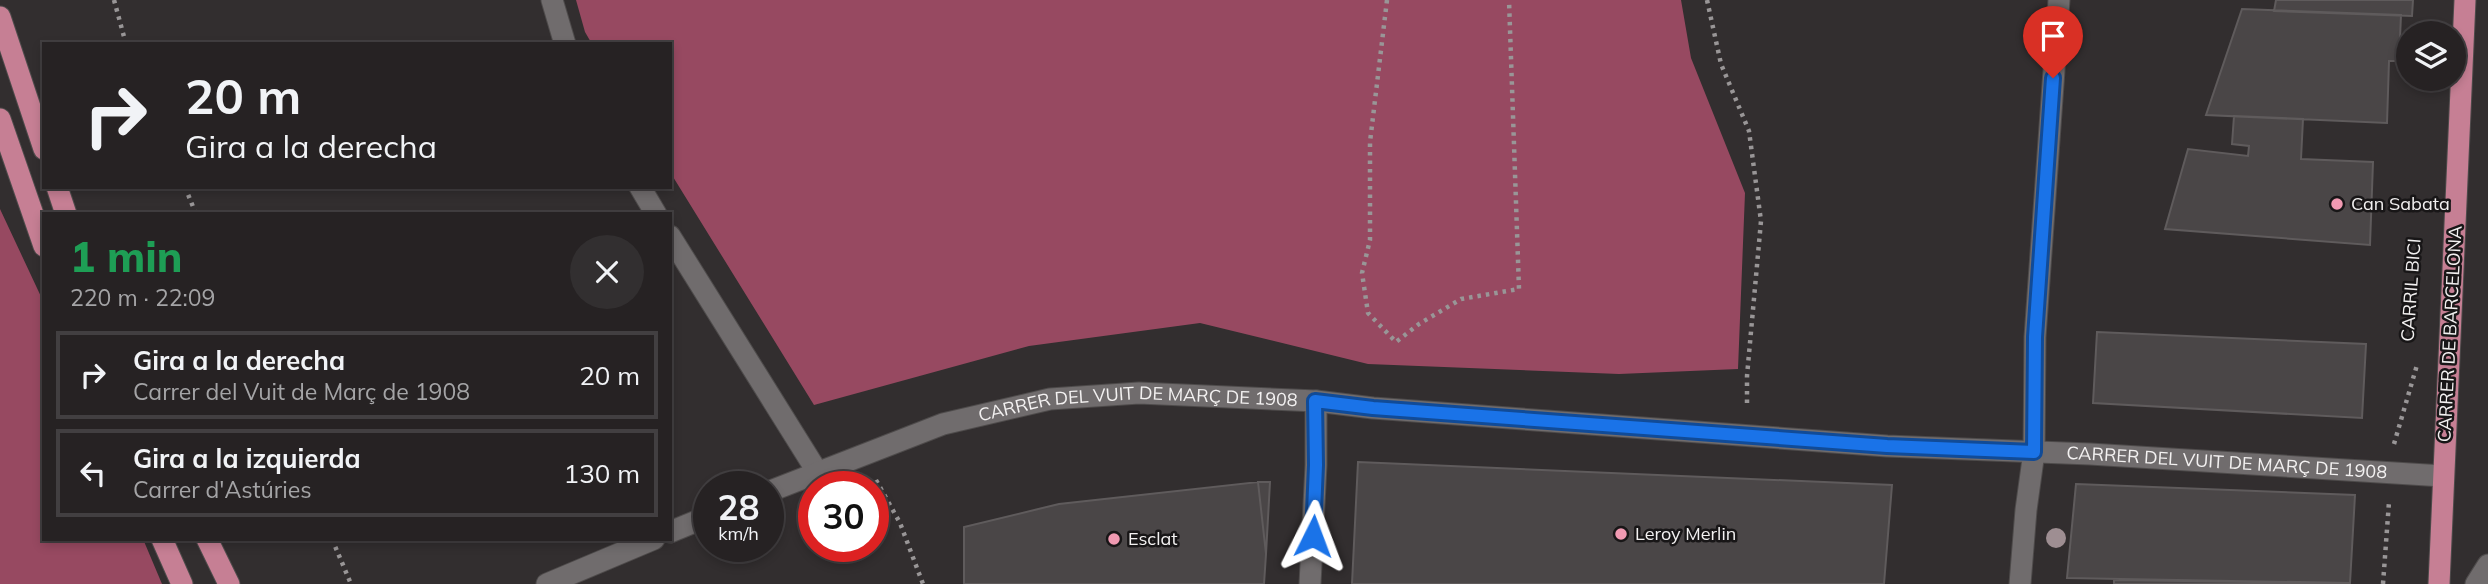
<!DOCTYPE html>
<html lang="es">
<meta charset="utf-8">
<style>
body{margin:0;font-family:Mulish,sans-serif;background:#322f30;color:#f1f3f6;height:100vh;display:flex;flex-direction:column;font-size:26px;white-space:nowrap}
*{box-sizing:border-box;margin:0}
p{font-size:23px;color:#a4a4a6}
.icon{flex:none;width:38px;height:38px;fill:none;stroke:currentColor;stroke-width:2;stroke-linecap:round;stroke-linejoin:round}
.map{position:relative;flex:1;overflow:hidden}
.side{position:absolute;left:42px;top:212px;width:630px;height:329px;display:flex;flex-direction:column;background:#262223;border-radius:0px;box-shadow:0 4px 10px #0003,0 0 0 2px #423f41}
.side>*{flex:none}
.banner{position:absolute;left:42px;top:42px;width:630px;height:147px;border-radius:0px;box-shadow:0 4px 10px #0003,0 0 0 2px #423f41;background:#262223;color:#f1f3f6;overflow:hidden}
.tools{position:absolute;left:2396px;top:21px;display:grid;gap:14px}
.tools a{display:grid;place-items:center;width:70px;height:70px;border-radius:50%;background:#262223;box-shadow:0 4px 10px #0003,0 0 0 2px #423f41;font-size:35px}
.speed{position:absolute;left:693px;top:471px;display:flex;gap:14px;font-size:35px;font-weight:700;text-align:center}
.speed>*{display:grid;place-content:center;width:91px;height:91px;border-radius:50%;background:#262223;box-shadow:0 4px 10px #0003,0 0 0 2px #423f41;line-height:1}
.speed small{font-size:18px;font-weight:400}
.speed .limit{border:10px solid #d22;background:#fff;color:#111}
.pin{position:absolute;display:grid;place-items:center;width:60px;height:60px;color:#fff;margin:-72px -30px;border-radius:50% 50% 50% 0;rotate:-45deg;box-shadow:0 0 7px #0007}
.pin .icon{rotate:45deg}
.me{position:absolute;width:77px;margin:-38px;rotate:3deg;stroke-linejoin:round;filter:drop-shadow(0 0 5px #0008)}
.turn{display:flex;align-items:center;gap:24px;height:147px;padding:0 28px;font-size:32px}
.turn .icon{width:91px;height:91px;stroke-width:2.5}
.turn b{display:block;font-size:49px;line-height:60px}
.round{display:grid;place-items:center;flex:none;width:74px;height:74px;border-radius:37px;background:#322f30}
.overview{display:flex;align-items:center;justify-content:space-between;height:119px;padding:0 28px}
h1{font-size:42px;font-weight:800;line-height:52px;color:#1e9e55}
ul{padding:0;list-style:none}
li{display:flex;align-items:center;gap:21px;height:88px;margin:0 14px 10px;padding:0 14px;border:4px solid #423f41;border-radius:0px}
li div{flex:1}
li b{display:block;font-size:26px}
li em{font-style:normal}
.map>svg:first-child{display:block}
.forest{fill:#974961}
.building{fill:#4a4647;stroke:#5f5b5c;stroke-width:2}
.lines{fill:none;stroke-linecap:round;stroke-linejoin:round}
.minor-casing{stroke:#4e4b4b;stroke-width:23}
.major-casing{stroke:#4e4b4b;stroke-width:23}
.path{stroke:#999697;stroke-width:4.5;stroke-dasharray:3.5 5;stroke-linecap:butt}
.minor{stroke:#706c6d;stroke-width:21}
.major{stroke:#c67f94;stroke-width:21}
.tree{fill:#9e8e92}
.route-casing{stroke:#114b97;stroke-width:18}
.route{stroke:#1a73e8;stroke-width:12}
.poi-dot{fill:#f19ab2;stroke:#181617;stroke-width:2.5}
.labels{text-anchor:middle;stroke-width:5;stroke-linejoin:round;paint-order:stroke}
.poi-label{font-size:18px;fill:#f3f1f1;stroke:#181617;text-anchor:start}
.street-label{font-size:18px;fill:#f3f1f1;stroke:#181617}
</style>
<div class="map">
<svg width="2488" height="584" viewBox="0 0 2488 584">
<rect width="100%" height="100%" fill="#322e2f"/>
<!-- forest -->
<path class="forest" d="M576,0H1681L1691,58L1745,193L1738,369L1619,374L1368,364L1200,323L1029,346L814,405L670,172V44H592L585,32Z
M0,209L44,303V539H143L162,584H0Z"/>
<!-- building -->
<path class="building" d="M2276,0H2413L2412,16L2274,11Z
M2242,9L2401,15L2399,61H2389L2387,123L2206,115Z
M2234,116L2303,119L2301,159L2373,162L2370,245L2165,229L2188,149L2248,156L2249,146L2232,144Z
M2097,332L2366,344L2362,418L2093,403Z
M1358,462L1892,485L1884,584H1352Z
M1258,482H1270L1266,554Z
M1258,482L1266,554L1264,584H964V527L1059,504Z
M2076,484L2355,495L2350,583L2067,578Z
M2114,580L2254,582L2350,583L2114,584Z"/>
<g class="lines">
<!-- minor casing -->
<g class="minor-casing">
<g id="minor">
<path d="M552,0L565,44"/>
<path d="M640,187L656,214"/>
<path d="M670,236L818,473"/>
<path id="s1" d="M768,492L943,424L1050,399L1139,393L1316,401L1373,408L1887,446L2090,454L2443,476"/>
<path d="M670,532L709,516"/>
<path d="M547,584L654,539"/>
<path d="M1310,584L1316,465V401"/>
<path d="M2020,584L2026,510L2034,452L2035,337L2059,0"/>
<path d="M2476,584L2488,565"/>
</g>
</g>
<!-- major casing -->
<g class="major-casing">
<path id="major" d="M0,17L44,149
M0,119L44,246
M57,187L66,214
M162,539L182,584
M207,539L229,584
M2439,584L2465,0"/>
</g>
<!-- path -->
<path class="path" d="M114,0L126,44
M1387,0L1370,142V240L1362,273L1368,313L1396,342L1419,324L1461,299L1519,289L1509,0
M1707,0L1721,64L1749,131L1761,221L1747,376V407
M185,187L196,214
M2394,444L2417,365
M876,480L900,523L923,584
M332,539L351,584
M2383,584L2389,502"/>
<!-- minor -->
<use href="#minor" class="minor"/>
<!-- major -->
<use href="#major" class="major"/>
</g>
<!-- trees -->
<circle class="tree" cx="2056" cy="538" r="10"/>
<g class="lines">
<!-- route casing -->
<g class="route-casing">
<path id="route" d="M1313,536L1316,465L1315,401L1373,408L1887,446L2034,452L2035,337L2053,78"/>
</g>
<!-- route -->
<use href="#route" class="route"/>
</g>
<!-- markers -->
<g class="poi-dot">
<circle cx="2337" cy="204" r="7"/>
<circle cx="1621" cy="534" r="7"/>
<circle cx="1114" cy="539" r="7"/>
</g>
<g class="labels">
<!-- poi labels -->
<g class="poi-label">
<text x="2351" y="210">Can Sabata</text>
<text x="1635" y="540">Leroy Merlin</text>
<text x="1128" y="545">Esclat</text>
</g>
<!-- street labels -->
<g class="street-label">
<text transform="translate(2411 290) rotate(-86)" y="6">CARRIL BICI</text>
<text transform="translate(2450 334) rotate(-87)" y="6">CARRER DE BARCELONA</text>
<text dy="6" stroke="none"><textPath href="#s1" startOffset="385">CARRER DEL VUIT DE MARÇ DE 1908</textPath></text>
<text dy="6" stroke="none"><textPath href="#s1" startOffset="1477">CARRER DEL VUIT DE MARÇ DE 1908</textPath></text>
</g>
</g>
</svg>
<div class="tools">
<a><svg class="icon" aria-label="layers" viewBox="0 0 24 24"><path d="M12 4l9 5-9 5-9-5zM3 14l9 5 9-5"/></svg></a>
</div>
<div class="speed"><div>28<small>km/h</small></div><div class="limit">30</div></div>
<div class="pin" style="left:2053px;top:78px;background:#d93025"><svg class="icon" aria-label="arrive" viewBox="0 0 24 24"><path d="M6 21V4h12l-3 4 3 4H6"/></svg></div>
<svg class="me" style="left:1313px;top:536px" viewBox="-20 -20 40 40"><path d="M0-17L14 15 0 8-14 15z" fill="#1a73e8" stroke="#fff" stroke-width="4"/></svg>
<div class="banner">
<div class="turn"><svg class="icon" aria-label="right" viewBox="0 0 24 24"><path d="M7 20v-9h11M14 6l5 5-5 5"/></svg><div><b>20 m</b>Gira a la derecha</div></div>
</div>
<section class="side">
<div class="overview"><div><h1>1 min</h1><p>220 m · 22:09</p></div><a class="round"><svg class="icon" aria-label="close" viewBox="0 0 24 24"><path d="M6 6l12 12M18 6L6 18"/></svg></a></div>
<ul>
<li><svg class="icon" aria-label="right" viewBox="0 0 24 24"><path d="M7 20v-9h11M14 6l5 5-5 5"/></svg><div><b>Gira a la derecha</b><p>Carrer del Vuit de Març de 1908</p></div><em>20 m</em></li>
<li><svg class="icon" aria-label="left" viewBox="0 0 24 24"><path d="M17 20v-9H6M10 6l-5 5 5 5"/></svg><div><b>Gira a la izquierda</b><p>Carrer d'Astúries</p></div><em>130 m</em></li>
</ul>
</section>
</div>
